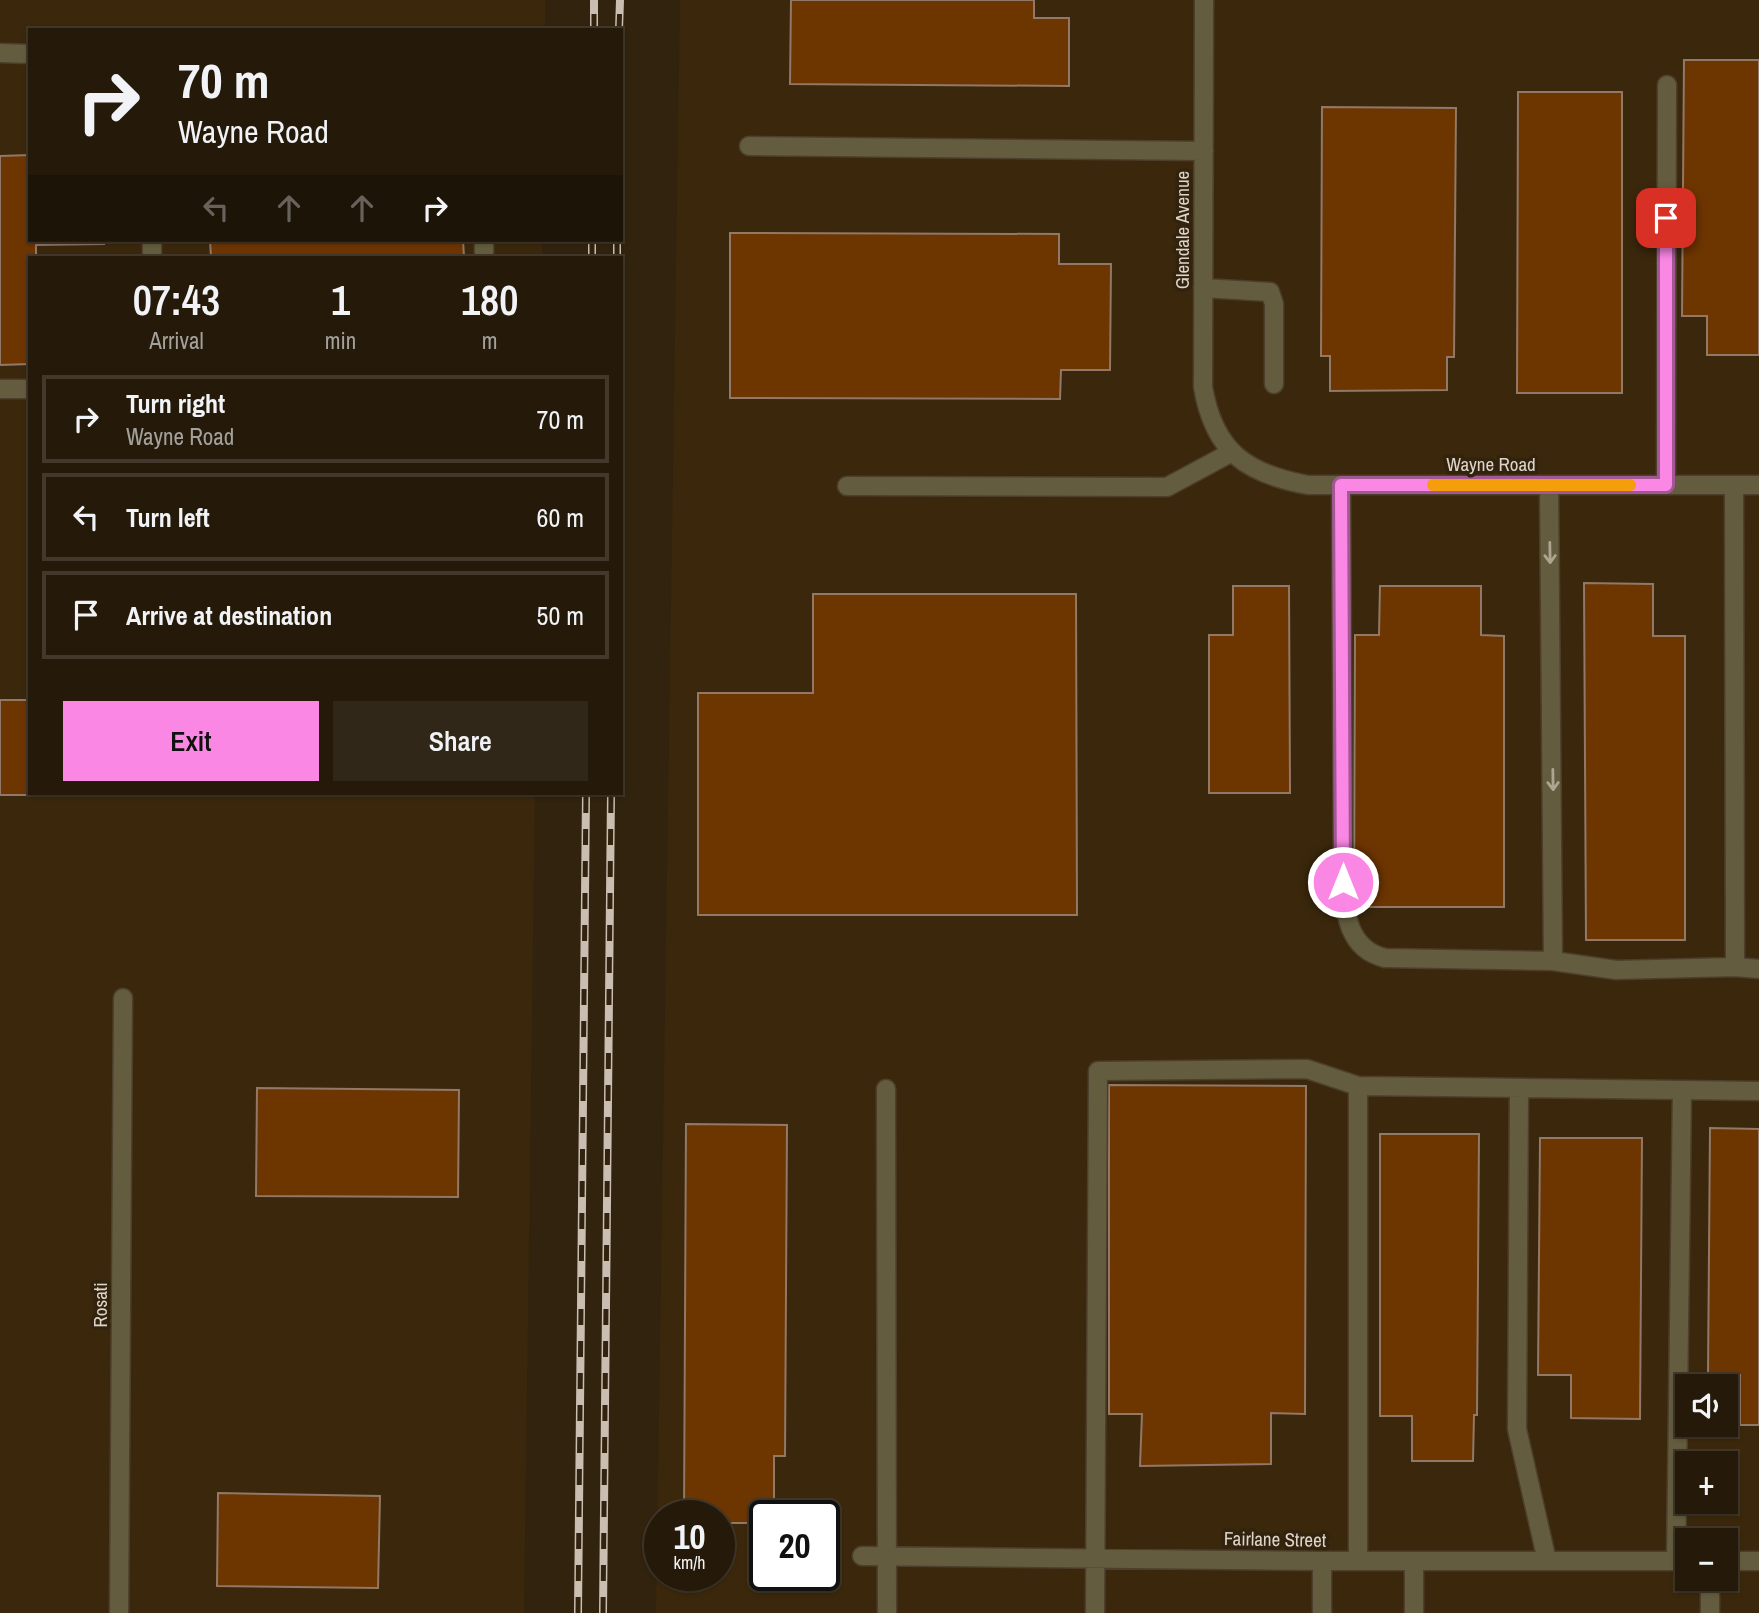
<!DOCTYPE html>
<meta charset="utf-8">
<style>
body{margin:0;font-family:"Archivo Narrow",sans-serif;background:#312718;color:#f1f3f6;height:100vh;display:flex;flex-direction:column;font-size:26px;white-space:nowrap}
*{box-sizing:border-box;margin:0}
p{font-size:23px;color:#a3a19c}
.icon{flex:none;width:38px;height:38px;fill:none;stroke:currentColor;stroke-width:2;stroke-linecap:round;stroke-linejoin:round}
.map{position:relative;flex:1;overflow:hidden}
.drawer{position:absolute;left:28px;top:256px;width:595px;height:539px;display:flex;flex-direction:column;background:#251a0a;border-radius:0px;box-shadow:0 2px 5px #0004,0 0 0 2px #42382b}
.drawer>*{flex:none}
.guide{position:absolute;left:28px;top:28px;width:595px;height:214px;border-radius:0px;box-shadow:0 2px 5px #0004,0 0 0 2px #42382b;background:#251a0a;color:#f1f3f6;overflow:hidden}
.controls{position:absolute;left:1675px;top:1374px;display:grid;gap:14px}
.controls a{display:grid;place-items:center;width:63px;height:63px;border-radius:0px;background:#251a0a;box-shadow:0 2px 5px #0004,0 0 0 2px #42382b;font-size:35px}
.speed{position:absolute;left:644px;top:1500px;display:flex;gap:14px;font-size:35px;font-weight:700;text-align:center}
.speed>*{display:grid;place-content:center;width:91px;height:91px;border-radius:50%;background:#251a0a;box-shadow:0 2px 5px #0004,0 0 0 2px #42382b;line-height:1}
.speed small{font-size:18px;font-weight:400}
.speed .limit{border:4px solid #111;border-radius:10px;background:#fff;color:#111}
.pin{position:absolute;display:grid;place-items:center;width:60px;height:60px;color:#fff;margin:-30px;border-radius:14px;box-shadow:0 4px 10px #0006}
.me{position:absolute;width:77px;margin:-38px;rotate:0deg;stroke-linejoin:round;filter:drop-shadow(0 0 5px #0008)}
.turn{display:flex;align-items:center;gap:24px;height:147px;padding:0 35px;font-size:32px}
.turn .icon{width:91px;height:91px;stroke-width:2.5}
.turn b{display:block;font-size:49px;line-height:60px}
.lanes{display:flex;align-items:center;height:66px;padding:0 35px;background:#0003;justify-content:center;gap:35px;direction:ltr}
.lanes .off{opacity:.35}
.eta{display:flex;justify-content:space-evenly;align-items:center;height:119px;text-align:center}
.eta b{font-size:42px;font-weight:600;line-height:49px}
.action{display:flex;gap:14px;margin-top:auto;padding:14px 35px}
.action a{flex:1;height:80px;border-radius:0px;background:#fb87e5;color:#111;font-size:28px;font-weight:600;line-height:80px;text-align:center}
.action a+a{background:#312718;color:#f1f3f6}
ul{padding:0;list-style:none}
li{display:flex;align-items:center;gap:21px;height:88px;margin:0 14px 10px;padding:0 21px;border:4px solid #42382b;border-radius:0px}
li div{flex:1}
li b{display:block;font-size:26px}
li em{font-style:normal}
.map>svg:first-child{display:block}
.built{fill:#3b280c;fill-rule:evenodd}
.building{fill:#6d3500;stroke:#917867;stroke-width:2}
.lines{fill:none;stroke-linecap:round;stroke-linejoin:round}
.minor-casing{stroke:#4d3f2c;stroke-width:21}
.minor{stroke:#635c3f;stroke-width:18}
.rail-casing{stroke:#c9beb1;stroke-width:8}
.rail{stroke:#31230e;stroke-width:5;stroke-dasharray:16;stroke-linecap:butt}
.oneway{stroke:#ada491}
.route-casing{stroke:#a35895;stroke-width:18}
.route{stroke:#fb87e5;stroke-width:12}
.slow{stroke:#f59e0b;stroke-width:12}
.labels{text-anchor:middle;stroke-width:7;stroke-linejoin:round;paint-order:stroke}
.street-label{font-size:19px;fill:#ded4c8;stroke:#31230e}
</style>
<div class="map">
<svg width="1759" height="1613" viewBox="0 0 1759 1613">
<rect width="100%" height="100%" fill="#31230e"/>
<!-- built -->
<path class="built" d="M0,0H545V30H30V240H542V257H30V793H535L524,1613H0Z
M680,0H1759V1613H656ZM1687,1386H1726V1424H1687ZM1687,1463H1726V1502H1687ZM660,1516H719V1575H660ZM765,1516H824V1575H765ZM1687,1540H1726V1578H1687Z"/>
<!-- building -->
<path class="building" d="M791,0H1034V18H1069V86L790,84Z
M1684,60H1759V355H1707V316H1682Z
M1518,92H1622V393H1517Z
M1322,107L1456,108L1454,357H1447V390L1330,391V356H1321Z
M30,155V240H104V244L36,245V257H30V364L0,365V156Z
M730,233L1059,234V264H1111L1110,370H1061L1060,399L730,398Z
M210,240H463L464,257H211Z
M1584,583L1653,584V636H1685V940H1586Z
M1233,586H1289L1290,793H1209V635H1233Z
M1380,586H1481V635L1504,636V907H1354L1355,635H1379Z
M813,594H1076L1077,915H698V693H813Z
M0,700H30V793L157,795H0Z
M1109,1085L1306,1086L1305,1414L1271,1413V1464L1140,1466L1142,1414H1109Z
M257,1088L459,1090L458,1197L256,1196Z
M686,1124L787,1125L785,1456H774V1516H765V1523H719V1516H684Z
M1710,1128L1759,1129V1425H1740V1375L1708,1376Z
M1380,1134H1479L1477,1415H1474L1473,1461H1412V1416H1380Z
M1540,1138H1642L1640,1419L1571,1418V1375H1538Z
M218,1493L380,1496L378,1588L217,1586Z"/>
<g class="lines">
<!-- minor casing -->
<g class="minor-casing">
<path id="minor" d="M1204,0L1203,387C1214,452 1247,474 1308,485H1759
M0,53L30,54
M749,146L1204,151
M152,257V240
M484,257V240
M1203,288L1270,292L1274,304V384
M0,389H30
M1341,485L1343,882C1345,914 1348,949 1385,958L1553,961
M1549,485L1553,961L1616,970L1735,967
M1666,485L1667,85
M1734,485L1735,967L1759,969
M847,486L1167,487L1232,452
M1358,1086V1561
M1519,1088L1517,1429L1547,1561
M886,1089L887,1613
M862,1556L1322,1561H1687
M1414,1561V1613
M1676,1561L1682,1090
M1726,1561H1759
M119,1613L123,998
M1095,1613L1098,1071L1307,1069L1358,1086L1759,1091
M1322,1613V1561
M1710,1613V1578"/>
</g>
<!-- minor -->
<use href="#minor" class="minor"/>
<!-- rail casing -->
<g class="rail-casing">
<path id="rail" d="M594,30V0
M619,30L620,0
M592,257V240
M617,257V240
M578,1613L586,793
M603,1613L611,793"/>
</g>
<!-- rail -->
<use href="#rail" class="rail"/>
</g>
<!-- one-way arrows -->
<defs><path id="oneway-shaft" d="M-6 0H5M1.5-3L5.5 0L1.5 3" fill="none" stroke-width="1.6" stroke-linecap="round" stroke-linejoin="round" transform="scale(1.75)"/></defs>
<g class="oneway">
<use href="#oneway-shaft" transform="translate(1550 553) rotate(89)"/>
<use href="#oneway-shaft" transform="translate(1553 780) rotate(89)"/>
</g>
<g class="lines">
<!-- route casing -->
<g class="route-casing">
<path id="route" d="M1343,882L1341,485H1666V218"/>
</g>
<!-- route -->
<use href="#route" class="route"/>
<!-- slow -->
<path class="slow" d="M1433,485H1630"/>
</g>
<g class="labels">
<!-- street labels -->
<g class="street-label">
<text transform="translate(1182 230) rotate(-90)" y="7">Glendale Avenue</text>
<text x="1491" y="471">Wayne Road</text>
<text transform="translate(100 1305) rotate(-90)" y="7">Rosati</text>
<text transform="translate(1275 1539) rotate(1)" y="7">Fairlane Street</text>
</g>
</g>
</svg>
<div class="controls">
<a><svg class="icon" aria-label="sound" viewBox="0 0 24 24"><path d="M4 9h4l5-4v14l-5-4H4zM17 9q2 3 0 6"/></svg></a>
<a>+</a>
<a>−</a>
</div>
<div class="speed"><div>10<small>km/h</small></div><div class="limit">20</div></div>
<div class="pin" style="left:1666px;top:218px;background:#d93025"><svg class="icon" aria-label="arrive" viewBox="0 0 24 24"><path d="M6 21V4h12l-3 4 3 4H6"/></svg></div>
<svg class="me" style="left:1343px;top:882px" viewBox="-20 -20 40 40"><circle r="17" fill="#fb87e5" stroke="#fff" stroke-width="3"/><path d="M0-11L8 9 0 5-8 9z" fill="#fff"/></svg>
<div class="guide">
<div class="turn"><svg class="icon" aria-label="right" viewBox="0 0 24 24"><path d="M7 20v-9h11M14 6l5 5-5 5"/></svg><div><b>70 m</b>Wayne Road</div></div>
<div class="lanes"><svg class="icon off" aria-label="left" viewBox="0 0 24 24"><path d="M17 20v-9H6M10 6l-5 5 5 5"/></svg><svg class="icon off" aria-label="ahead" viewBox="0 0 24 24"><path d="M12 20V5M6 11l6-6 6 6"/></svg><svg class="icon off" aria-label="ahead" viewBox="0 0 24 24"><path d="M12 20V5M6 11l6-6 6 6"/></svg><svg class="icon" aria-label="right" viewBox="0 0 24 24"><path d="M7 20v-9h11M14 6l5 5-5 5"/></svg></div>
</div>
<section class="drawer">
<div class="eta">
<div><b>07:43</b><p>Arrival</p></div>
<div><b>1</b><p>min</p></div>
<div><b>180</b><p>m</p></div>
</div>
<ul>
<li><svg class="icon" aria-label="right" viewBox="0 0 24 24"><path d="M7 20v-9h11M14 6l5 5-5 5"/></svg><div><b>Turn right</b><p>Wayne Road</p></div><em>70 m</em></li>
<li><svg class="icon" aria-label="left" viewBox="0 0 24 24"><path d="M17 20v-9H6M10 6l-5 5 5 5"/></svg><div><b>Turn left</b></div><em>60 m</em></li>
<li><svg class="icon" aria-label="arrive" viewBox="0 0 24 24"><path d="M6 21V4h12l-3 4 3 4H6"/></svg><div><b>Arrive at destination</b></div><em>50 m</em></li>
</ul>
<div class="action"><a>Exit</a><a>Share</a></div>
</section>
</div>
